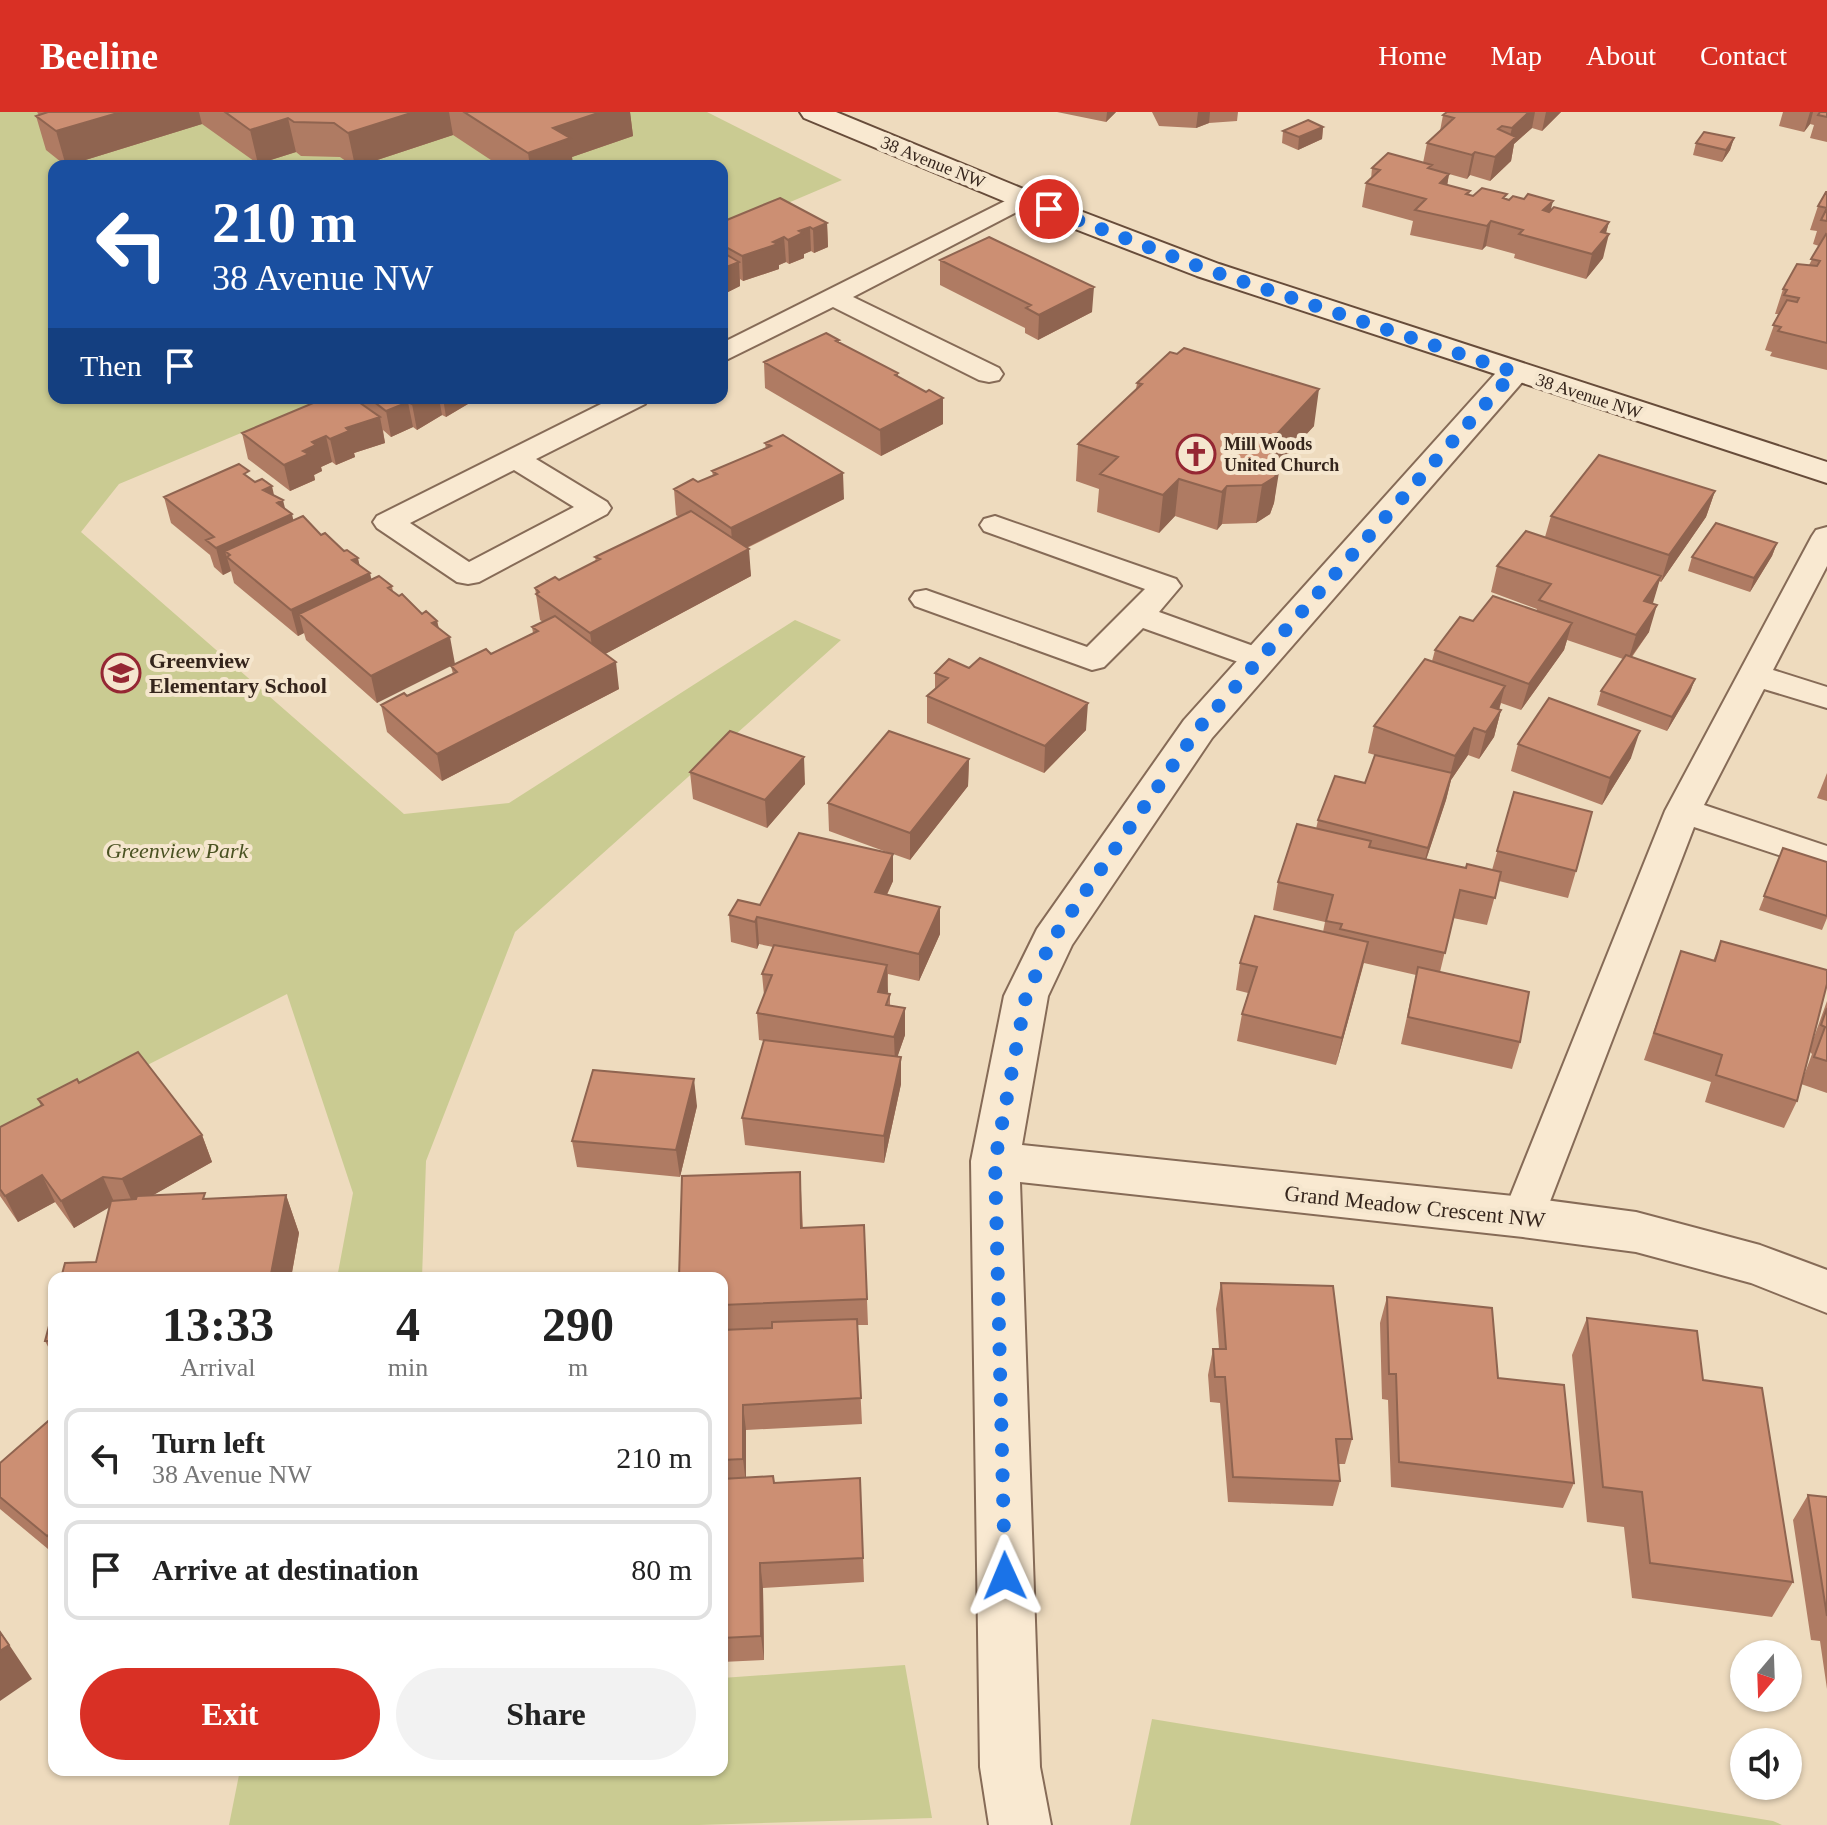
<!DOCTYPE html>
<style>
body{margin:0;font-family:Georgia,serif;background:#f2f2f2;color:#222;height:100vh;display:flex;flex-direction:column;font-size:30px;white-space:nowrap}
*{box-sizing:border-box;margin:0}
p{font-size:26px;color:#767676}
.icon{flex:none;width:44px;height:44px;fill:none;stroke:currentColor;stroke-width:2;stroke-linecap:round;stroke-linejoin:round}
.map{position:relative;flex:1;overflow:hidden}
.drawer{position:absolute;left:48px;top:1160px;width:680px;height:504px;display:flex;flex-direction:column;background:#fff;border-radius:16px;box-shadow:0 2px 6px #0004}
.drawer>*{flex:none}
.guide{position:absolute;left:48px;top:48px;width:680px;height:244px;border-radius:16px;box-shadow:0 2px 6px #0004;background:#1a4fa0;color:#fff;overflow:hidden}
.needle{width:52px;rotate:199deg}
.tools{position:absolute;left:1730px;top:1528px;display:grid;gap:16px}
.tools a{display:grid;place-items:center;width:72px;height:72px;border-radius:50%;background:#fff;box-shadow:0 2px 6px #0004;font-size:40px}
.pin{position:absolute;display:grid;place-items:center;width:68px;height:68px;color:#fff;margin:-34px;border:4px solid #fff;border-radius:50%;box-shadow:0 2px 8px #0007}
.me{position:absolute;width:88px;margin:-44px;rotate:359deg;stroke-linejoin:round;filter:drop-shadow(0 0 6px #0008)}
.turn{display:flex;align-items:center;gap:28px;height:168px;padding:0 32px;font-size:36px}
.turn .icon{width:104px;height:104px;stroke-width:2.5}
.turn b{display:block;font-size:56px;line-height:68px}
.then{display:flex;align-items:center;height:76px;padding:0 32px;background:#0003;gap:16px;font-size:30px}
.eta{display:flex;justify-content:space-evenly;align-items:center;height:136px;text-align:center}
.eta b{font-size:48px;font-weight:700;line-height:56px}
.action{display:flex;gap:16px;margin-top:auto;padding:16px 32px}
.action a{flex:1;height:92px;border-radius:48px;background:#d93025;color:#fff;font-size:32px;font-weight:700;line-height:92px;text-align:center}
.action a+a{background:#f2f2f2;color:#222}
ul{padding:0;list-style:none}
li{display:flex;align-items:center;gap:24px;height:100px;margin:0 16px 12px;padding:0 16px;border:4px solid #e0e0e0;border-radius:16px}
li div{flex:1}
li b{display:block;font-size:30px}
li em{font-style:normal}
header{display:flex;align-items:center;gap:48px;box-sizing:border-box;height:112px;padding:0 40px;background:#d93025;color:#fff}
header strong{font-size:38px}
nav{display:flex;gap:44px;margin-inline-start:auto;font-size:28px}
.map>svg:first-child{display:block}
.green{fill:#cacb92}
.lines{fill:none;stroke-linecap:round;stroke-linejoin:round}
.lane-casing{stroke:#866b57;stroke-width:4}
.street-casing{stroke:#866b57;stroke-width:4}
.secondary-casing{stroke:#674c3a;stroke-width:4}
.lane{fill:#f9e9d1;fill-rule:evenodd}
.street{fill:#f9e9d1;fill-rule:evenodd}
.secondary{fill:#f9e9d1;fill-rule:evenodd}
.wall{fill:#af7b63;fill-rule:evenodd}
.shaded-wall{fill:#8f6450}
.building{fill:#cc8f73;stroke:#8f6450;stroke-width:2}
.route{stroke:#1a73e8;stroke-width:14;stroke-dasharray:0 25.2}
.labels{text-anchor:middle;stroke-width:8;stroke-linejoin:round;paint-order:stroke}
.far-street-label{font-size:18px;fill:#35251c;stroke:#f5e6ce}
.far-poi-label{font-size:18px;font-weight:bold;fill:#35251c;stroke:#f5e6ce;text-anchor:start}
.poi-label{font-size:22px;font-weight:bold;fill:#35251c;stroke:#f5e6ce;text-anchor:start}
.park-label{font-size:22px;font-style:italic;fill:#4a5222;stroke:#f5e6ce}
.street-label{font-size:22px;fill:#35251c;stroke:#f5e6ce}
</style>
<header>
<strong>Beeline</strong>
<nav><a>Home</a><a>Map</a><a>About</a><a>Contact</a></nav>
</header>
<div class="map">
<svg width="1827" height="1713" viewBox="0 0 1827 1713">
<rect width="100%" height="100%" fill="#eedbbe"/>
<!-- green -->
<path class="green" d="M0,0H707L842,68L722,119V54H54V286H325L119,372L81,420L404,702L509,691L795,508L841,528L515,820L426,1049L422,1166H337L353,1081L287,882L0,1028Z
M905,1553L932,1706L699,1713H229L240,1658H722V1566Z
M1152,1607L1773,1709L1782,1713H1130Z"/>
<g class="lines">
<!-- lane casing -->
<g class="lane-casing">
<path id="lane" d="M1023,80L1032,82L1035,87L1032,92L853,185L999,256L1003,262L999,268L989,270L979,268L833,195L722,250V231Z
M613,286H649L645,292L536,347L607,390L611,396L607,402L479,470L468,472L457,470L377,416L373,410L377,404ZM514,358L574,395L469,450L410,411Z
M995,404L1176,467L1181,474L1159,500L1270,540L1274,547L1270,554L1258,557L1143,516L1104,555L1092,558L915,494L910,487L915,480L926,478L1087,535L1145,477L984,419L980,413L984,407Z
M1827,415V454L1773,558L1827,575V596L1764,577L1704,693L1827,734V759L1694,715L1544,1105L1538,1117L1523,1122L1508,1117L1502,1105L1665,699L1812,424L1816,418Z"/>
</g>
<!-- street casing -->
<g class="street-casing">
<path id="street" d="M1514,250L1525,253L1530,260L1525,267L1212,626L1072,833L1048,884L1022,1033L1523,1085L1636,1100L1760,1133L1827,1158V1201L1751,1171L1636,1140L1523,1125L1020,1070L1040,1655L1051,1713H989L980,1655L971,1049L1004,884L1037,817L1184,608L1503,253Z"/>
</g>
<!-- secondary casing -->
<g class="secondary-casing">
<path id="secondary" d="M800,0H836L1033,81L1219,152L1827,350V371L1197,164L1013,93L804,6Z"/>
</g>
<!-- lane -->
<use href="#lane" class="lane"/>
<!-- street -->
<use href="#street" class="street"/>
<!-- secondary -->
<use href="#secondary" class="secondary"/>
</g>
<!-- wall -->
<path class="wall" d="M37,0H630L633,24L572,45L573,54H500L453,23L359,54H353L340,45L301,44L296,40L258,52L202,12L66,54L46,38L36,4L39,3Z
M1057,0H1116L1106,10Z
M1152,0H1238L1237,9L1209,11L1196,16L1159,14Z
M1447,0H1561L1542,19L1532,16L1514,32L1511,49L1490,69L1470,63L1467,67L1449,62L1447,73L1470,79L1469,83L1506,87L1550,99L1609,110L1606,121L1603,146L1586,167L1514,146L1515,142L1486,134L1482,138L1410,123L1413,109L1362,95L1366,71L1371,67L1372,56L1423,51L1427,31L1440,19L1443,3Z
M1783,0H1827V30L1810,26L1814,13L1810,12L1804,20L1779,14Z
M1323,15L1322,27L1298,38L1282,31L1283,19Z
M1734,26L1730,38L1722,50L1693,43L1696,31Z
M1827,80V258L1770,244L1772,240L1765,238L1778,202H1775L1783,177L1809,153L1819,134L1813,132L1817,119L1810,118L1818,94Z
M722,110L827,111L828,135L814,141L811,139L804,142V146L789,152L786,150L779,153V157L743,169L740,167V174L726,181L722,179Z
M940,148L1092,200L1038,228L1025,221V216L940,173Z
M839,228V231L898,261V265L926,280L943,312L881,344L765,276L764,250Z
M1137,271L1314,314L1279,352L1274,391L1270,402L1256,411L1222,412L1217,418L1175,404L1159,421L1097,400L1099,377L1076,369L1078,332L1136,277Z
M356,286H489L475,292L473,289L446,305L442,303L417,318L413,315L391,325L383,318L385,331L354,341L355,345L336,353L332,350L321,355L322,359L314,363L315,368L290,379L248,347L242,321L357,289Z
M783,323L844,387L747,436L751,464L605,542L619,577L442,669L387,620L381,593L407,584L453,562L451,554L491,542L533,521L532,515L543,510L540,508L535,476L559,468L596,450L595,445L679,405L676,403L674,377L698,370L713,364L712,359L766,337L765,331Z
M251,367L274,384L293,409L321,423L360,454L371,468L392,474L393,480L422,502L437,509L439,516L377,591L306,528L304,521L298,524L234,471L231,459L223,463L214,455L210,443L171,411L164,385Z
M1715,379L1706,405L1661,470L1659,469L1652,492L1649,520L1632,545L1695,567L1690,580L1667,619L1597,593L1601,579L1623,547L1567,528L1564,538L1521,598L1501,591L1499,598H1501L1494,625L1479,647L1468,643L1451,668L1446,688L1426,748L1466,756L1492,758L1514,680L1576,759L1568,786L1499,769L1487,813L1453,806L1440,860L1520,930L1512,957L1401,932L1416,863L1364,851L1336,953L1237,929L1242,902L1248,881L1236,878L1240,851L1323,820L1325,810L1273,798L1278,770L1316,717L1318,708L1365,671L1375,643L1368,641L1374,614L1432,549L1435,538L1473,509L1536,499L1537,497L1491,480L1497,454L1545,425L1551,404Z
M1777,431L1772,444L1750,480L1688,459L1692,445Z
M935,561L1086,618L1044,661L927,611V584L935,578Z
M1518,632L1631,646L1602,693L1511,659Z
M969,647L968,674L910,748L893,742V769L887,783L940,795V822L919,869L888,862L887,882H890V894L905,896V923L897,945H901V972L884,1051L745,1033L742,1006L764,929L759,928L757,901L764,883L762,862L773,835L759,832L757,837L731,830L729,803L760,793L892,742L829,719L828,691Z
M690,660L805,672L767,716L693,687Z
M1827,661V689L1817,686Z
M1783,736L1827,750V806L1822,818L1759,798Z
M1721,829L1813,928L1827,889V981L1801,972L1797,989L1784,1016L1705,990L1711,970L1644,948L1681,839L1713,849ZM1810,940L1812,942L1802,969Z
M79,971L202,1023L212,1050L153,1083L207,1087L286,1083L299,1121L291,1166H61L96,1150L110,1094L74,1116L55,1090L18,1110L0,1084V1015L41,994L38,987Z
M697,994L680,1065L577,1055L572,1029Z
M800,1060L803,1116L864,1113L868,1213H857L862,1312L746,1318V1366L774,1371L860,1366L864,1470L763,1476L764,1548L722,1550V1166Z
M1221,1171L1352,1327L1345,1352H1338L1340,1369L1333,1394L1228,1390L1220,1291L1210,1290L1208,1263L1213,1237H1219L1216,1197Z
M1387,1185L1498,1266L1574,1371L1563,1396L1391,1375L1388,1288L1382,1287L1380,1211Z
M54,1195V1246L45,1229Z
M1587,1206L1703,1268L1793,1470L1772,1505L1632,1486L1624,1415L1587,1410L1572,1243Z
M54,1304V1442L0,1397V1351Z
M1808,1383L1827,1385V1577L1820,1529L1811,1528L1793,1408Z"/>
<!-- shaded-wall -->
<path class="shaded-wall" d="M121,0H199L202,12L66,54L56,19Z
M414,0H449L453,23L359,54H355L348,21Z
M601,0H630L633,24L572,45L573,54H530L528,41L553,16Z
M1107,0H1116L1106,10Z
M1198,0H1210L1209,11L1196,16Z
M1529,0H1535L1532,16L1514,32L1511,49L1490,69L1495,45L1508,32L1512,16Z
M1546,0H1561L1542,19Z
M1810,0H1813L1810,12L1804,20Z
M288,6L296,40L258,52L250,18Z
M1323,15L1322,27L1298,38L1299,25Z
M1734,26L1730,38L1722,50L1726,38Z
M1475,40L1470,63L1467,67L1472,43Z
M1449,62L1445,86L1440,71Z
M1553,89L1547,113L1543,98Z
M1491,109L1486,134L1482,138L1487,114Z
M1609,110L1604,127L1609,122L1603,146L1586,167L1592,142L1601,120Z
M827,111L828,135L814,141L813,117Z
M810,115L811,139L804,142V146L789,152L788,128L799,119Z
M784,125L786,150L779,153V157L743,169L742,144Z
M739,150L740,174L726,181L724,156Z
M1094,175L1092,200L1038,228L1039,203Z
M1319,277L1314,314L1259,373L1264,336Z
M422,286H439L442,303L417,318L412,292Z
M443,286H472L473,289L446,305Z
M474,286H489L475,292Z
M943,286V312L881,344L880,318Z
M408,290L413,315L391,325L386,299Z
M380,305L385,331L354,341L355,345L336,353L330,327L346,316Z
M326,324L332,350L321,355L322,359L314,363L315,368L290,379L284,353L303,339L312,330Z
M1280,354L1274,391L1270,402L1256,411L1262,373Z
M843,361L844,387L733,442L731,416Z
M1179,367L1175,404L1159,421L1163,383Z
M272,374L278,401L263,378Z
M1227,374L1222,412L1217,418L1222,380Z
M1715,379L1706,405L1661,470L1669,443Z
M283,388L287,404L292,402L298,428L225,439L231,459L223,463L216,436L277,391Z
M1777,431L1772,444L1750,480L1754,466Z
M749,437L751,464L594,548L590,521Z
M358,446L362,464L370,461L376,487L299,502L304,521L298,524L291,498L352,448Z
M1661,464L1653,491L1636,516L1644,489Z
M1657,493L1649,520L1628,549L1636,523Z
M437,509L441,529L450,525L455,552L377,591L371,564L432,511Z
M1572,511L1564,538L1521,598L1529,572Z
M616,550L619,577L442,669L437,642Z
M1695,567L1690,580L1667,619L1672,605Z
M1505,574L1498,601L1484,622L1491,595Z
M1088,591L1086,618L1044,661L1045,634Z
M1501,598L1494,625L1479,647L1486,620Z
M1474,616L1468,643L1451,668L1446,688L1421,763L1428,736L1448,671L1455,644Z
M1640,619L1631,646L1602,693L1610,666Z
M804,645L805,672L767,716L765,688Z
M969,647L968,674L910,748V721Z
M893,742V769L875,807V780Z
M940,795V822L919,869V842Z
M757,805L759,832L757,837L755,810Z
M1368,830L1362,857L1336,953L1342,926Z
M887,853L888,880L878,907V880Z
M905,896V923L895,952L894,925Z
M901,945V972L884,1051V1024Z
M694,967L697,994L680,1065L676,1038Z
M202,1023L212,1050L134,1094L122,1067Z
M42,1063L55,1090L18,1110L5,1084Z
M103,1065L115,1092L74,1116L61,1089Z
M286,1083L299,1121L291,1166H273L271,1162Z
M743,1293L746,1318V1372L743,1347Z
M54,1419V1436L47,1424Z
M760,1451L763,1476L764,1548L761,1524Z
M0,1519L32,1567L0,1589Z"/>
<!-- building -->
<path class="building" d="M48,0H121L56,19L36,4Z
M225,0H414L348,21L334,11L294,10L288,6L250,18Z
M464,0H601L553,16L570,26L528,41Z
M1447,0H1529L1512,16L1502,14L1498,17L1516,25L1495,45L1475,40L1472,43L1427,31L1454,6L1443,3Z
M1820,0H1827V5L1818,3Z
M1308,8L1323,15L1299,25L1283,19Z
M1704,20L1734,26L1726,38L1696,31Z
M1388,41L1432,53L1428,56L1449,62L1440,71L1470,79L1466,82L1473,84L1482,76L1507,82L1503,86L1509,88L1513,84L1524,87L1528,82L1553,89L1543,98L1549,100L1554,95L1609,110L1601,120L1609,122L1592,142L1519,122L1523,118L1491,109L1487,114L1415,98L1426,87L1366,71L1380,58L1372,56Z
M1826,80H1827V96L1818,94Z
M780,86L827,111L813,117L810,115L799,119L803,121L788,128L784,125L773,130L778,132L742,144L722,133V110Z
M1827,96V109L1821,108Z
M1826,122L1827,123V231L1778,219L1781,215L1773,213L1787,188L1797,190L1799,186L1784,183L1787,178L1783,177L1797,152L1817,154L1820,149L1811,147Z
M989,125L1094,175L1039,203L1026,196L1031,193L940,148Z
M722,140L739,150L724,156L722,155Z
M826,221L839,228L836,229L898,261L895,263L926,280L929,278L943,286L880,318L764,250Z
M1184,236L1319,277L1264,336L1273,342L1280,354L1275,365L1262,373L1227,374L1222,380L1179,367L1163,383L1100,362L1118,345L1078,332L1142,272L1137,271L1170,240L1177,242Z
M325,286H353L380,305L346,316L349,319L330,327L326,324L312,330L316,333L303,339L309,342L284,353L242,321Z
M369,286H422L412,292L408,290L386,299Z
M783,323L843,361L731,416L674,377L693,367L698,370L717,362L712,359L771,334L765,331Z
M1599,343L1715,379L1669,443L1551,404Z
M239,352L249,359L244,362L255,370L262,367L272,374L263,378L283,388L277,391L292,402L216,436L206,428L214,425L164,385Z
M691,399L749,437L590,521L536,482L539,480L535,476L555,465L559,468L600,447L595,445Z
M303,404L321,423L325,421L344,439L347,438L358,446L352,448L370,461L291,498L227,445L230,443L225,439Z
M1716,411L1777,431L1754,466L1692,445Z
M1526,419L1661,464L1644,489L1657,493L1636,523L1539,488L1551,472L1497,454Z
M379,464L392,474L388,476L399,484L402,482L422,502L426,499L437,509L432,511L450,525L371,564L299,502Z
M1493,484L1572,511L1529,572L1435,538L1460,505L1473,509Z
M555,504L616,550L437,642L381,593L404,581L407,584L457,560L451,554L486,537L491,542L538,519L532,515Z
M1626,543L1695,567L1672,605L1601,579Z
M980,546L1088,591L1045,634L927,584L948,566L935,561L949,547L969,556Z
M1425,547L1505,574L1491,595L1501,598L1486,620L1474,616L1455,644L1374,614Z
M1549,586L1640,619L1610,666L1518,632Z
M730,619L804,645L765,688L690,660Z
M889,619L969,647L910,721L828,691Z
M1375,643L1452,661L1428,736L1318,708L1335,664L1365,671Z
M1514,680L1592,700L1576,759L1497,739Z
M1297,712L1371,729L1369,735L1466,756L1467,752L1501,760L1495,786L1460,778L1445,841L1340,817L1342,812L1326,809L1333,783L1278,770Z
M799,721L893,742L875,780L940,795L919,842L757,805L755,810L729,803L738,788L760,793Z
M1783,736L1827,750V804L1764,784Z
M1255,804L1368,830L1342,926L1242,902L1257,855L1240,851Z
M1721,829L1827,858V872L1797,989L1716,963L1722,943L1654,921L1681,839L1715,849Z
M774,833L887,853L878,880L890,882L886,893L905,896L894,925L757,901L772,863L762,862Z
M1418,855L1529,880L1520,930L1408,905Z
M1827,896V949L1814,945L1825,915L1821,913Z
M764,928L901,945L884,1024L742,1006Z
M138,940L202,1023L122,1067L103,1065L61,1089L42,1063L5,1084L0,1077V1015L43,993L38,987L77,967L79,971Z
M593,958L694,967L676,1038L572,1029Z
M800,1060L801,1116L864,1113L867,1187L722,1193V1166H679L682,1064Z
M205,1081L203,1087L286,1083L271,1162H264V1166H61L65,1151L96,1150L111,1089L136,1087L137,1084Z
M1221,1171L1333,1174L1352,1327H1336L1340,1369L1233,1365L1225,1265H1215L1213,1237H1226Z
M1387,1185L1492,1196L1498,1266L1564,1273L1574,1371L1399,1350L1396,1262H1389Z
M54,1195V1229H45Z
M1587,1206L1697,1219L1703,1268L1762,1276L1793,1470L1650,1451L1642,1380L1603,1375Z
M857,1207L861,1286L743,1293V1347L722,1348V1218L772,1216V1210Z
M54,1304V1419L47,1424L0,1385V1351Z
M773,1364L774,1371L860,1366L863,1446L760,1451L761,1524L722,1526V1367Z
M1808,1383L1827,1385V1504Z
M0,1520L9,1533L0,1539Z"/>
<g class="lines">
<!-- route -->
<path class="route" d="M1005,1464L995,1049L1026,884L1052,828L1198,617L1514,260L1208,158L1049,97"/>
</g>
<!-- icons -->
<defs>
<g id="church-ring" transform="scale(2)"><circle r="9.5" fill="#f5e6ce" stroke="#952733" stroke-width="1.5"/><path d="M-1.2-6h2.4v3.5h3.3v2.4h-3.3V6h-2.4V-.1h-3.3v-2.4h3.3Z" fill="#952733"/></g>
<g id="school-ring" transform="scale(2)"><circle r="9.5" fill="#f5e6ce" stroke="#952733" stroke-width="1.5"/><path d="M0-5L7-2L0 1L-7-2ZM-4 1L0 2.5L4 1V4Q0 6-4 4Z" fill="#952733"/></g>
</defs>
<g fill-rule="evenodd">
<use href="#church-ring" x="1196" y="342"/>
<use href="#school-ring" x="121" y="561"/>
</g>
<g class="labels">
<!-- far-street labels -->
<g class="far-street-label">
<text transform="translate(933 50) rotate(22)" y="6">38 Avenue NW</text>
<text transform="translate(1589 284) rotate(18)" y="6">38 Avenue NW</text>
</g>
<!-- far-poi labels -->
<g class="far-poi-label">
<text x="1224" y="338">Mill Woods<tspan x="1224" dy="21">United Church</tspan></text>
</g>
<!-- poi labels -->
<g class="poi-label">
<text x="149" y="556">Greenview<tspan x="149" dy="25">Elementary School</tspan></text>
</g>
<!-- park labels -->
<g class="park-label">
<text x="177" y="746">Greenview Park</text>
</g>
<!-- street labels -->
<g class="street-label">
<text transform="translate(1415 1094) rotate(6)" y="8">Grand Meadow Crescent NW</text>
</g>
</g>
</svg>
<div class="tools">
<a><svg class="needle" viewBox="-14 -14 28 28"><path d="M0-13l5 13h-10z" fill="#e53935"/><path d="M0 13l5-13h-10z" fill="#767676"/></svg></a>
<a><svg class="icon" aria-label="sound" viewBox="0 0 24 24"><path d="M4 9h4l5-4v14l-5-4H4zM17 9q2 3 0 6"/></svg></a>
</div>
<div class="pin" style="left:1049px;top:97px;background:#d93025"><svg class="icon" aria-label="arrive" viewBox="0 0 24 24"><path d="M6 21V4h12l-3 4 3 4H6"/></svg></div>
<svg class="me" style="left:1005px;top:1464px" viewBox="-20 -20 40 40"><path d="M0-17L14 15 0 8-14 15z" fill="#1a73e8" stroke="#fff" stroke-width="4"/></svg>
<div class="guide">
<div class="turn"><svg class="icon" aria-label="left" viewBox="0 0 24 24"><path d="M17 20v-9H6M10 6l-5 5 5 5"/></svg><div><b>210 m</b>38 Avenue NW</div></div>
<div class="then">Then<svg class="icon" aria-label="arrive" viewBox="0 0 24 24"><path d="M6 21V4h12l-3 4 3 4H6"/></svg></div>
</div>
<section class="drawer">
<div class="eta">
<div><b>13:33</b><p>Arrival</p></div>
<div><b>4</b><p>min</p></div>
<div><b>290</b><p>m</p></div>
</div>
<ul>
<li><svg class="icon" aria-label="left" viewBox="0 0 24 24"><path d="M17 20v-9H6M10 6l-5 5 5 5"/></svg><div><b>Turn left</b><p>38 Avenue NW</p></div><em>210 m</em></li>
<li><svg class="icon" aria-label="arrive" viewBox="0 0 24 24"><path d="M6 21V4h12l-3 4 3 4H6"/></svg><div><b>Arrive at destination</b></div><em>80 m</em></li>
</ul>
<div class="action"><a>Exit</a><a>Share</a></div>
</section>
</div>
